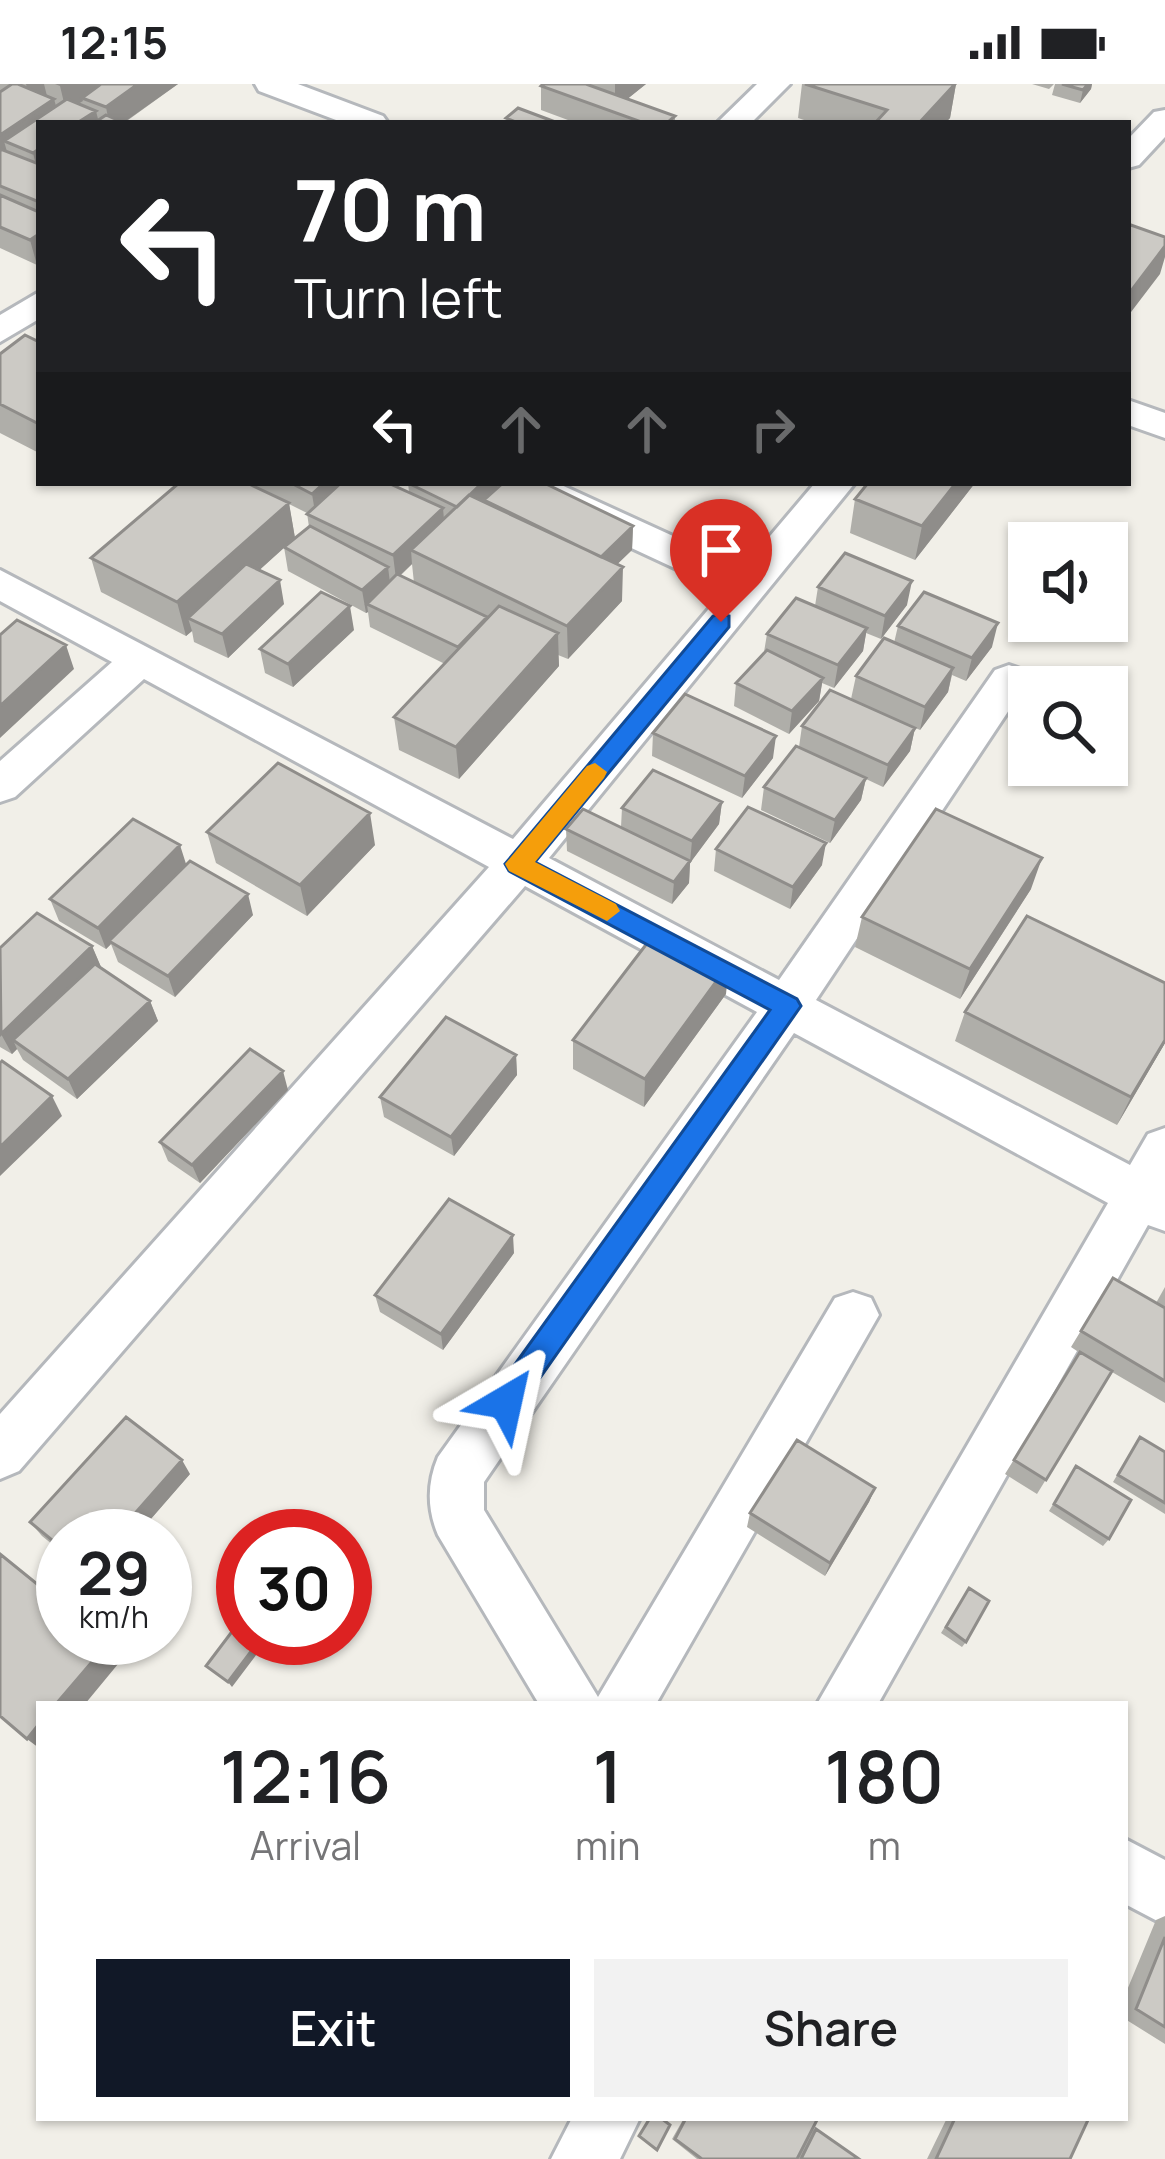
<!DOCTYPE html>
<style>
body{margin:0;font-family:Manrope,sans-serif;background:#f2f2f2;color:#202124;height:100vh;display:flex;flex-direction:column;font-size:45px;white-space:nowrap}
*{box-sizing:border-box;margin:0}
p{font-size:39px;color:#757577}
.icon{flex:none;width:66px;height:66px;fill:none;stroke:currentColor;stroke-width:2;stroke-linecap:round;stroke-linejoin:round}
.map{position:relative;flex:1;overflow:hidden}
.side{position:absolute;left:36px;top:1617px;width:1092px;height:420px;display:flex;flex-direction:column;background:#fff;border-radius:0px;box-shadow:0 3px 9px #0004}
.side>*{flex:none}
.banner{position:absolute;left:36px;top:36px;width:1095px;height:366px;border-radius:0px;box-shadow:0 3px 9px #0004;background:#202124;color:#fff;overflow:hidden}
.tools{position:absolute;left:1008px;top:438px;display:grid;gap:24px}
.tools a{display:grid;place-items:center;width:120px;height:120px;border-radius:0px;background:#fff;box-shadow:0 3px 9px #0004;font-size:60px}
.speed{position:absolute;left:36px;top:1425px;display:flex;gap:24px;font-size:60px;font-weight:700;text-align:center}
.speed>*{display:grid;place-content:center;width:156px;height:156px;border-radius:50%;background:#fff;box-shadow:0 3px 9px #0004;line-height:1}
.speed small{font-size:30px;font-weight:400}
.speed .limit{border:18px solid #d22;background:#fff;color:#111}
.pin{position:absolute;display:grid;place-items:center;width:102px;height:102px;color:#fff;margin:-123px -51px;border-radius:50% 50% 50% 0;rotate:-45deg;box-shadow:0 0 12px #0007}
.pin .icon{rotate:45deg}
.me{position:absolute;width:132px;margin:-66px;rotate:36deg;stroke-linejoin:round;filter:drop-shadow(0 0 9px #0008)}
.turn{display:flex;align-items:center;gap:42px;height:252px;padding:0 60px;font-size:54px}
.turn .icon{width:156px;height:156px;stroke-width:2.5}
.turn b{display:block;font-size:84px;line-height:102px}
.lanes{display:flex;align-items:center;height:114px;padding:0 60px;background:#0003;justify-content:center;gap:60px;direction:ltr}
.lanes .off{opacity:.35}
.eta{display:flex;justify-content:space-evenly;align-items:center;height:204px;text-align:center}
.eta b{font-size:72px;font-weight:600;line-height:84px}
.cta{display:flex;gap:24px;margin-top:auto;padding:24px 60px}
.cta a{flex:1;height:138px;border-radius:0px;background:#111827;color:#fff;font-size:48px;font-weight:600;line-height:138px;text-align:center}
.cta a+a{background:#f2f2f2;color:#202124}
.status{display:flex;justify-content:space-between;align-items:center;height:84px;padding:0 60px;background:#fff;direction:ltr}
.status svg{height:33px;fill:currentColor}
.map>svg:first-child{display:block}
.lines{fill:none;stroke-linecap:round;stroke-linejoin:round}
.minor-casing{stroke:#b5b8bc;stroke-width:6}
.minor{fill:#fff;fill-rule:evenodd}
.wall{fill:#afaea9;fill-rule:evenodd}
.shaded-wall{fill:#8f8d8a}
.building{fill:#cccac5;stroke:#8f8d8a;stroke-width:3}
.route{fill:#1a73e8;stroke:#114b97;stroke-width:3}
.slow{fill:#f59e0b}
</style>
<div class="status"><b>12:15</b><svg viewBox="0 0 49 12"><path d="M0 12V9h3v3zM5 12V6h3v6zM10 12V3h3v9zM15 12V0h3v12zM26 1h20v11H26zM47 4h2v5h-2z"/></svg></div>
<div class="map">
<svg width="1165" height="2075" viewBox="0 0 1165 2075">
<rect width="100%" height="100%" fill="#f1efe8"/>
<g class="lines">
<!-- minor casing -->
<g class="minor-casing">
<path id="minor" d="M255,0H298L383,32L388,39H344L259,7Z
M757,0H790L751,39H717Z
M1165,26V53L1139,81L1128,84V55L1154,28Z
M39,208V235L0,258V231Z
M1128,316L1165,329V354L1128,341Z
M505,399H557L743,484L815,399H855L549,774L779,896L995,586L1009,581L1023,586L1029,596L816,916L1130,1081L1148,1050L1165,1044V1147L1148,1141L878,1620H817L1108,1119L794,949L484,1398V1426L598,1613L835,1214L853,1208L871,1214L879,1231L656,1620H539L438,1451C427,1425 427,1399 438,1373L757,928L525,802L19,1387L0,1395V1330L489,783L144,595L15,713L0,718V677L112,578L0,517V486L513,755L724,507L511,408Z
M1125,1755L1165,1776V1841L1125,1820Z
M572,2034H640L620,2075H551Z"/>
</g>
<!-- minor -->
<use href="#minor" class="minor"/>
</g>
<!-- wall -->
<path class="wall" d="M0,0H178L124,39H39V180L37,181L0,164Z
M543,0H646L627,15L675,32V39H576L541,26V2Z
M802,0H956L950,34L945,39H813L798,34Z
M1032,0H1054L1049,5Z
M1055,0H1092L1091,5L1080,19L1052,11Z
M39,258V369L0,349V270Z
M249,399H388L409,408L408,399L497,404L633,442L632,466L617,480L622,517L568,575L558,571L559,582L459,695L399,666L394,633L445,580L370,543L368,528L366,529L288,487L284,463L259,486L284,520L228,574L194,558L192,547L186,552L101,508L91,474ZM289,420L307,429L309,443L295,454ZM412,480L414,499L400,492Z
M975,399L915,476L850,449L855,415Z
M818,503L907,521L881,555L866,549L863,567L834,604L822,599L819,617L789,650L734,622L736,599L764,568L767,550L815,522Z
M898,542L992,563L966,597L952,591L948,608L920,646L851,615L856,592L894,559Z
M354,546L293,603L265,589L260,565Z
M802,642L915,644L910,667L883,703L866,695L861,716L830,759L761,726L764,703L799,663Z
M653,649L773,674L742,714L652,672Z
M722,718L719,740L690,779L689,799L672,820L567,767L566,745L621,743L622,724Z
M207,748L375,761L307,832L216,779Z
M716,765L822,781L790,825L714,787Z
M186,781L253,831L175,913L118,878L111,860L106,865L59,837L50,815Z
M1031,805L960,915L855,863L862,833Z
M92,862L101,883L150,917L158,937L77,1015L23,976L17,965L12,970L0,963V864Z
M726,910L644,1023L573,985V956Z
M965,928L1165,959L1117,1041L955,957Z
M516,971L517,991L454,1072L384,1033L380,1013Z
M288,1006L200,1099L168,1077L160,1058Z
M514,1169L443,1266L380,1228L375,1211Z
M1113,1194L1156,1219L1165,1203V1319L1112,1288L1037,1410L1005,1390L1080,1269L1071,1263Z
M1140,1353L1165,1368V1430L1113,1398Z
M1076,1382L1109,1455L1103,1462L1049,1427Z
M190,1390L136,1452H63V1469L42,1452L30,1438Z
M875,1404L869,1418L825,1492L747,1443L750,1429Z
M969,1504L966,1558L962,1563L941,1549Z
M1165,1832V1960L1125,1935V1911L1156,1836Z
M684,2034H818L797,2075H697L672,2055Z
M947,2034H1084L1070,2075H927Z
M816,2045L859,2075H798L813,2046Z"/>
<!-- shaded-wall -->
<path class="shaded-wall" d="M26,0H44L47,12L32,22Z
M55,0H109L82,14L83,17L66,27L60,2Z
M138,0H178L123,39H109L106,23Z
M615,0H646L615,25Z
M956,0L950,34L945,39H919Z
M1088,0H1092L1091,5L1080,19L1083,6Z
M54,15L61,39L4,57L9,75L0,81V51Z
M96,27L99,39H77Z
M39,65V93L33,69Z
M39,150V180L37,181L30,156Z
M1165,162V173L1160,190L1128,232V211Z
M324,399H344L316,434L312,410Z
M482,399H497L498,410L485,422L457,423Z
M956,399H975L915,476L922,442Z
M289,419L295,454L200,540L188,534L192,547L186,552L177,518Z
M443,424L445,448L411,466L412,480L396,495L393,471Z
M633,442L632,466L600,497V473Z
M388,483L391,507L367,520L368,528L366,529L362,506Z
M623,483L622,517L568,575L567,542Z
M280,496L284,520L228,574L222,550Z
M912,497L907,521L881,555L885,532Z
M350,522L354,546L293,603L288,580Z
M998,539L992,563L966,597L972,574Z
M867,544L863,567L834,604L838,581Z
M558,549L559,582L459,695L456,663Z
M66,561L74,585L0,654V622Z
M953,584L948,608L920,646L925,623Z
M823,594L819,617L789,650L792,627Z
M915,644L910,667L883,703L888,681Z
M776,652L773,674L742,714L745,692Z
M866,694L861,716L830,759L835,736Z
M722,718L719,740L690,779L689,799L672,820L674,798L690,778L692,757Z
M370,729L375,761L307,832L300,801Z
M826,759L822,781L790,825L793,803Z
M180,761L187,783L109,857L111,860L106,865L98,844Z
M1042,774L1031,805L960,915L970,885Z
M248,810L253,831L175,913L168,892Z
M92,862L101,883L13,956L17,965L12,970L1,950Z
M729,880L726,910L644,1023L645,995Z
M150,917L158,937L77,1015L68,995Z
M1165,956V959L1117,1041L1131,1013Z
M516,971L517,991L454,1072L451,1053Z
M283,987L288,1006L200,1099L192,1081Z
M52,1012L62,1032L0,1092V1063Z
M513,1151L514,1169L443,1266L441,1250Z
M182,1376L190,1390L136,1452H115Z
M875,1404L869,1418L825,1492L830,1479Z
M261,1554H269L232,1603L228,1598Z
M109,1558L123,1574L85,1620H56Z
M39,1640V1664L27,1655Z"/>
<!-- building -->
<path class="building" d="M12,0H18L54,15L0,51V8Z
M101,0H138L106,23L82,14Z
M543,0H586L675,32L667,39H644L541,2Z
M805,0H955L919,39H875L887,26Z
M1062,0H1088L1083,6Z
M67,15L96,27L77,39H39V65L33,69L4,57Z
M518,24L558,39H518L506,34Z
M106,31L124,39H94Z
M0,65L39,80V118L0,102Z
M0,111L39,128V150L30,156L0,143Z
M1128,140L1165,153V162L1128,211Z
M25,251L39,258V340L0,320V270Z
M179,399H247L289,419L177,518L91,474Z
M291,399H324L312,410Z
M341,399H388L443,424L393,471L307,430Z
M408,399H482L457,423Z
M503,399H544L633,442L601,473L484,416Z
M868,399H956L922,442L855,415Z
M469,411L623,483L567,542L411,466Z
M310,442L388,483L362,506L284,463Z
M845,469L912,497L885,532L818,503Z
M246,480L280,496L222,550L188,534Z
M397,490L487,533L458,563L367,520Z
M321,508L350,522L288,580L260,565Z
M924,508L998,539L972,574L898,542Z
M796,514L867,544L838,581L767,550Z
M499,522L558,549L456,663L394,633Z
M17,536L66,561L0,622V551Z
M884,554L953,584L925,623L856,592Z
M767,566L823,594L792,627L736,599Z
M830,606L915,644L888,681L802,642Z
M685,610L776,652L745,692L653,649Z
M796,662L866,694L835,736L764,703Z
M278,679L370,729L300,801L207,748Z
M653,686L722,718L692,757L622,724Z
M748,723L826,759L793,803L716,765Z
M583,725L690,777L674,798L566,745Z
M936,725L1042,774L970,885L862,833Z
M133,735L180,761L98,844L50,815Z
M190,777L248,810L168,892L109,857Z
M37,829L92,862L1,950L0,864Z
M1027,832L1165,899V956L1131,1013L965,928Z
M658,845L729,880L645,995L573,956Z
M95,880L150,917L68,995L13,956Z
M446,933L516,971L451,1053L380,1013Z
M250,965L283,987L192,1081L160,1058Z
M2,977L52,1012L0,1063V979Z
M449,1115L513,1151L441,1250L375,1211Z
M1113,1194L1165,1224V1297L1081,1247Z
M1080,1268L1112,1287L1046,1396L1014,1376Z
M126,1333L182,1376L115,1452H63V1465L30,1438Z
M1140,1353L1165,1368V1419L1118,1391Z
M797,1356L875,1404L830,1479L750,1429Z
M1076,1382L1131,1416L1109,1455L1054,1420Z
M0,1470L63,1521V1554H103L109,1558L56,1620H39V1640L27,1655L0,1632Z
M969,1504L989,1517L966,1558L946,1543Z
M243,1533V1554H261L228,1598L206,1582Z
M1165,1853V1943L1136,1925Z
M650,2034H661L670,2041L657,2066L639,2052Z
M686,2034H818L797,2075H702L675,2055Z
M955,2034H1084L1088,2036L1070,2075H936Z
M816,2045L859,2075H801Z"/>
<!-- route -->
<path class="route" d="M721,530L729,532V543L535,778L797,915L801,922L516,1328L506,1332L495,1328L491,1318L495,1308L770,926L509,787L505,780L713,532Z"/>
<!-- slow -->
<path class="slow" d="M595,679L607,688L604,694L535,778L616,820L620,827L607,837L509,787L505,780L587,682Z"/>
</svg>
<div class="tools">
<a><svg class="icon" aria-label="sound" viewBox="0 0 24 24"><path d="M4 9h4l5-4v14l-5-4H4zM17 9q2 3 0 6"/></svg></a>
<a><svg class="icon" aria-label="search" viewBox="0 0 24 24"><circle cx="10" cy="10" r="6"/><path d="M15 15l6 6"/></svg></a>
</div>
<div class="speed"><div>29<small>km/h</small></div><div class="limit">30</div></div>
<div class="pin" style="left:721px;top:538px;background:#d93025"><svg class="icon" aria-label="arrive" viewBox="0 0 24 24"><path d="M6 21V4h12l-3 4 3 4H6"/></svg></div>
<svg class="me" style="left:506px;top:1318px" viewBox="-20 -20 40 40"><path d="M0-17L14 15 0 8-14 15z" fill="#1a73e8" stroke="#fff" stroke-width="4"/></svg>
<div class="banner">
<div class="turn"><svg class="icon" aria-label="left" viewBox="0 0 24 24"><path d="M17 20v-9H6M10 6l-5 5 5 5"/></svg><div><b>70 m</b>Turn left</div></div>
<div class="lanes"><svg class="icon" aria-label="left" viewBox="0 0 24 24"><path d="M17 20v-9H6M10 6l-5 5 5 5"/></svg><svg class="icon off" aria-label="ahead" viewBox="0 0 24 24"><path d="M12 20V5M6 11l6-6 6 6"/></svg><svg class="icon off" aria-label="ahead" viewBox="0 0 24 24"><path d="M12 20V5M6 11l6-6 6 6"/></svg><svg class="icon off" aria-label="right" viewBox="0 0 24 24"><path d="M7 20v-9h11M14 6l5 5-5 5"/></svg></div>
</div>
<section class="side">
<div class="eta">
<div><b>12:16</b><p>Arrival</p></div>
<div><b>1</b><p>min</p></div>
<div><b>180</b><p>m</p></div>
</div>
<div class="cta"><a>Exit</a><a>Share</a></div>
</section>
</div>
